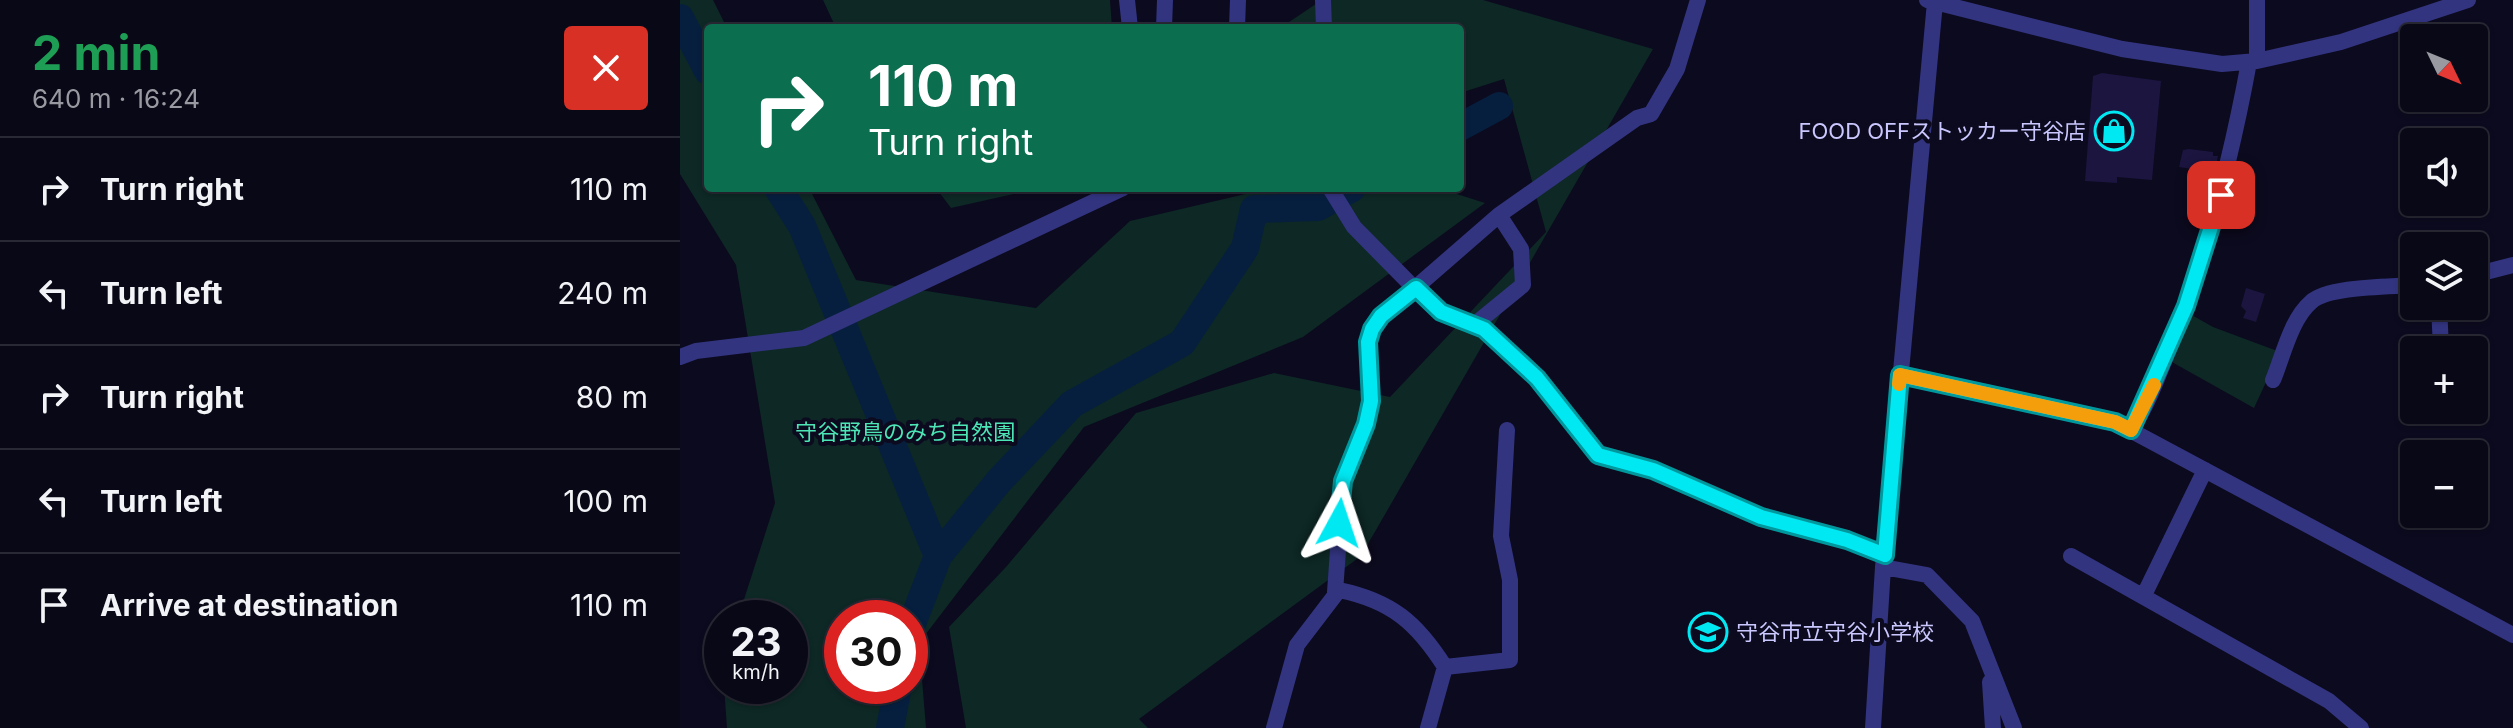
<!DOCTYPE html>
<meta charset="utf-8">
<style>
body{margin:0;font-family:Inter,"Noto Sans JP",sans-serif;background:#171623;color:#f1f3f6;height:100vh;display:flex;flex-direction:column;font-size:30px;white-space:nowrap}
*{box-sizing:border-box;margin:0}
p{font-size:26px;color:#999aa1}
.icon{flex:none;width:44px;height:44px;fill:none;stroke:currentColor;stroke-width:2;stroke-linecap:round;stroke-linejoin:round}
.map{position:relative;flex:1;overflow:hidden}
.details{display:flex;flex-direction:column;background:#090816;width:680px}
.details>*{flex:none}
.banner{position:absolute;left:24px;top:24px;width:760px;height:168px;border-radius:8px;box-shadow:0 2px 6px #0004,0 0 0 2px #292935;background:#0b6e4f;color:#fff;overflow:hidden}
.needle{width:52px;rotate:133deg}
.fabs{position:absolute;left:1720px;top:24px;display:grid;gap:16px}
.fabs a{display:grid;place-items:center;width:88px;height:88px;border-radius:8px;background:#090816;box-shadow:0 2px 6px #0004,0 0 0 2px #292935;font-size:40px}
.speed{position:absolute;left:24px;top:600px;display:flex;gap:16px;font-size:40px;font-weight:700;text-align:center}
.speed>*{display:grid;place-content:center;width:104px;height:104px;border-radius:50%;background:#090816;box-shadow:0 2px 6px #0004,0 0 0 2px #292935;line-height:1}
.speed small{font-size:20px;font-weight:400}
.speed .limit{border:12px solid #d22;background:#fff;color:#111}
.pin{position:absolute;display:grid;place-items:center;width:68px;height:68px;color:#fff;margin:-34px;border-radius:16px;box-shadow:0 4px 12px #0006}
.me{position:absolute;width:88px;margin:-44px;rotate:5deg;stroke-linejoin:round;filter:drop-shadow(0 0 6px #0008)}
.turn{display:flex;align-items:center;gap:28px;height:168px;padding:0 32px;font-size:36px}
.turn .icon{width:104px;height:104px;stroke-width:2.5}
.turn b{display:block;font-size:56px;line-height:68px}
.round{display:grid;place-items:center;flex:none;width:84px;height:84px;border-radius:8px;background:#171623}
.head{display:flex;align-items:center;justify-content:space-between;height:136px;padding:0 32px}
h1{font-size:48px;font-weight:700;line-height:60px;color:#1e9e55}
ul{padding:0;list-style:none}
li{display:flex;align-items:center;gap:24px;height:104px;padding:0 32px;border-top:2px solid #292935}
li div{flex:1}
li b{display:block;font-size:30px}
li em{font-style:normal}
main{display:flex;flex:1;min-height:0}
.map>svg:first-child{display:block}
.green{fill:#0d2825;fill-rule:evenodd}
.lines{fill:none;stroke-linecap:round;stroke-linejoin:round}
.river{stroke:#071f3f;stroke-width:28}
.building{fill:#1b1540}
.minor{stroke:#323480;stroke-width:16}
.route-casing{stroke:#00979d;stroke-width:20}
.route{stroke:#00e8f2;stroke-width:14}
.slow{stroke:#f59e0b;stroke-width:14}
.labels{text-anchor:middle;stroke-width:8;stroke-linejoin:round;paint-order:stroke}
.poi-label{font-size:22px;fill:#cac7ff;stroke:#0c0a1e;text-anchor:end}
.park-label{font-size:22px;fill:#4ce6b6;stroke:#0c0a1e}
</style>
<main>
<section class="details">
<div class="head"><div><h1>2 min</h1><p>640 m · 16:24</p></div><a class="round" style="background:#d93025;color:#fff"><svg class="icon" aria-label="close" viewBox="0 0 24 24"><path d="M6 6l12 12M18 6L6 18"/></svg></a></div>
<ul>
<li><svg class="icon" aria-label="right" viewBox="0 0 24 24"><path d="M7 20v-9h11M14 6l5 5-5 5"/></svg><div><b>Turn right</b></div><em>110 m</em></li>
<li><svg class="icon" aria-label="left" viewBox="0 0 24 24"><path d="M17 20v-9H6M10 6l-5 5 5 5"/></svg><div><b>Turn left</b></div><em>240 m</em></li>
<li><svg class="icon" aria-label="right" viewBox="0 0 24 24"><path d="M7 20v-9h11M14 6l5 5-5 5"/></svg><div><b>Turn right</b></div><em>80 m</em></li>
<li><svg class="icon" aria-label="left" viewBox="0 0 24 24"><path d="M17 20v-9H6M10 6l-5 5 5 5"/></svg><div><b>Turn left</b></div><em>100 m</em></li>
<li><svg class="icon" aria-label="arrive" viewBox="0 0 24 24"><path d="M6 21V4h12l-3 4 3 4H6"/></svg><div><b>Arrive at destination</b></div><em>110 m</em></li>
</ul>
</section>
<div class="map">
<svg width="1833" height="728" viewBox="0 0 1833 728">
<rect width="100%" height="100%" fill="#0c0a1e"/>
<!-- green -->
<path class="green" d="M0,0H33L47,28H28V188H129L176,280L356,308L450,221L591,188H758L805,203L623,337L404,427L239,643L246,728H47L44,686H110V618H58L95,503L56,265L0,174ZM162,618H230V686H162Z
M143,0H430L432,28H156Z
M642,0H803L973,49L681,556L459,719L468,728H286L269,627L326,567L456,413L594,373L710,397L866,232L824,79L780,93V28H600Z
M256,188H360L271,208Z
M1510,314L1533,327L1600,352L1574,408L1490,361Z"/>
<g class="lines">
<!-- river -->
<path class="river" d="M0,18L28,71
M780,127L819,106
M98,188L122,226L258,556L230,629
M258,556L319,481L392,404L502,343L565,248L574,209L638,207L672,188
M210,728L218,686"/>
</g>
<!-- building -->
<path class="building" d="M1422,73L1481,81L1472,180L1437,177V183L1405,181L1413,76Z
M1509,149L1533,152V156H1538L1534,173L1525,172L1523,182L1510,181L1512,169L1499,167L1503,150Z
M1566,288L1585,294L1576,322L1563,318L1566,311L1561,306Z"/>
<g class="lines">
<!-- minor -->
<path class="minor" d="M447,0L450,28
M643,0L644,28
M1247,0L1442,49L1542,64L1577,61L1661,42L1788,0
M484,28L485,0
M557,28L558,0
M1577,61V0
M650,188L674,227L743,297L761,312L804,329L857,378L918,455L973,470L1081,517L1167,540L1205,555
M1794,275L1833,265
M1759,306L1761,348
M794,325L843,285L841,249L819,215
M0,357L16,351L124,338L443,188
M1220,375L1435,422L1833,635
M1593,380C1603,356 1611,319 1631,302C1648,286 1710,287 1734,285
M1451,430C1468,405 1479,374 1490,346C1527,254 1551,160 1569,62
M1391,556L1649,701L1681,728
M1203,567L1247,575L1292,621L1334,728
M655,592L663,481L686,424L691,401L688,342L696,322L819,215L957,118L971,114L997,69L1018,0
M1464,595L1525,470
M765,667L830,660V580L821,536L827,430
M1310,682L1313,728
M594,728L617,645L659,590C712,601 737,623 765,667L748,728
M1193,728L1203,567L1255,2"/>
</g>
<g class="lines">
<!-- route casing -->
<g class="route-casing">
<path id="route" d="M659,523L663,481L686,424L691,401L688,342L692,329L701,316L736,288L761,312L804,329L857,378L918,455L973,470L1081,517L1167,540L1205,555L1220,375L1435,422L1451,430L1506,306L1541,195"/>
</g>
<!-- route -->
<use href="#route" class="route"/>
<!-- slow -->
<path class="slow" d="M1219,384L1220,375L1435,422L1451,430L1474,385"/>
</g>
<!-- icons -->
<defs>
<g id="shop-ring" transform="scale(2)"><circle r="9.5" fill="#0c0a1e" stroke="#00e8f2" stroke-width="1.5"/><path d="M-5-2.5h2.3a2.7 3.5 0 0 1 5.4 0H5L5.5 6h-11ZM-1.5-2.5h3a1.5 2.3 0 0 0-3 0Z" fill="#00e8f2"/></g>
<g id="school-ring" transform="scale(2)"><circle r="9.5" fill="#0c0a1e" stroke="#00e8f2" stroke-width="1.5"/><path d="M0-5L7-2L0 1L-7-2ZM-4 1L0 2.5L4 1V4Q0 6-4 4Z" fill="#00e8f2"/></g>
</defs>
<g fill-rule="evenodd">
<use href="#shop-ring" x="1434" y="131"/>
<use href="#school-ring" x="1028" y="632"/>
</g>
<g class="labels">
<!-- poi labels -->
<g class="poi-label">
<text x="1406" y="139">FOOD OFFストッカー守谷店</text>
<text x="1056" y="640" text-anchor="start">守谷市立守谷小学校</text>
</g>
<!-- park labels -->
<g class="park-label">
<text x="225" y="440">守谷野鳥のみち自然園</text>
</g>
</g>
</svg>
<div class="fabs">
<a><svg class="needle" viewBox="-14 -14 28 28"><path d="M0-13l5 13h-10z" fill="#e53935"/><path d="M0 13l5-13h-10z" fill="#999aa1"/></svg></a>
<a><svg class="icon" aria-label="sound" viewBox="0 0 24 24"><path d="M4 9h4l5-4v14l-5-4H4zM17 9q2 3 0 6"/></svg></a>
<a><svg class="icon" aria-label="layers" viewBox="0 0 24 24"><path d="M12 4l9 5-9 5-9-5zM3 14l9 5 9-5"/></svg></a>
<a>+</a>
<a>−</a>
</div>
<div class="speed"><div>23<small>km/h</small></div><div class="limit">30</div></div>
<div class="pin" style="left:1541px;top:195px;background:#d93025"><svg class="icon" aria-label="arrive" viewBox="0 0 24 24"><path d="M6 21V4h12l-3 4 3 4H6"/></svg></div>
<svg class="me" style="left:659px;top:523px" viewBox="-20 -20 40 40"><path d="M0-17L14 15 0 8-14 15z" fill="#00e8f2" stroke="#fff" stroke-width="4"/></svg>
<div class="banner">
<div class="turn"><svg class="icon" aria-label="right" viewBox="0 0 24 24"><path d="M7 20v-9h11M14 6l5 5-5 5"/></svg><div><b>110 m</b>Turn right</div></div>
</div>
</div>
</main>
